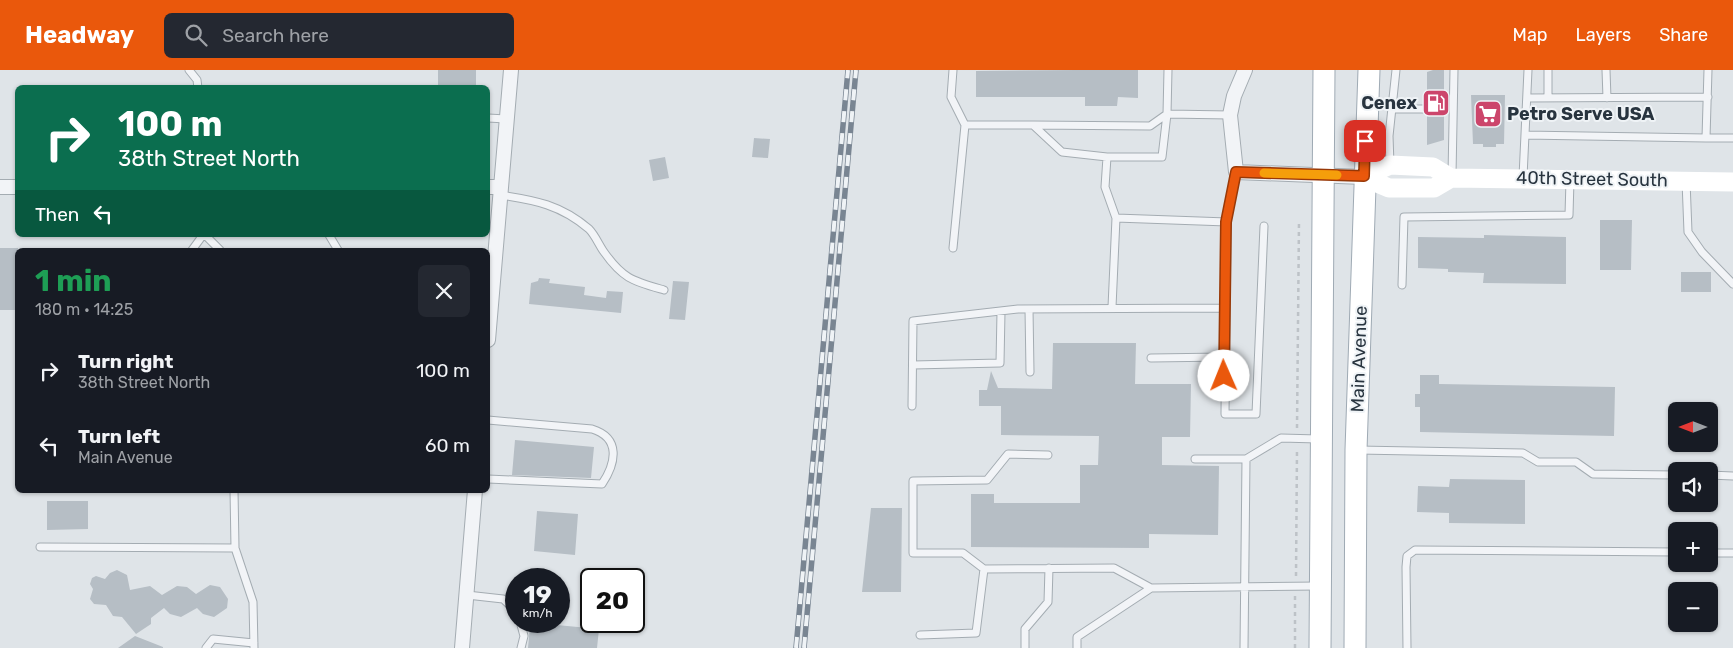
<!DOCTYPE html>
<meta charset="utf-8">
<style>
body{margin:0;font-family:Rubik,sans-serif;background:#242831;color:#f1f3f6;height:100vh;display:flex;flex-direction:column;font-size:19px;white-space:nowrap}
*{box-sizing:border-box;margin:0}
p{font-size:16px;color:#9ea1a6}
.icon{flex:none;width:28px;height:28px;fill:none;stroke:currentColor;stroke-width:2;stroke-linecap:round;stroke-linejoin:round}
.map{position:relative;flex:1;overflow:hidden}
.details{position:absolute;left:15px;top:178px;width:475px;height:245px;display:flex;flex-direction:column;background:#171b24;border-radius:8px;box-shadow:0 1px 4px #0004}
.details>*{flex:none}
.guide{position:absolute;left:15px;top:15px;width:475px;height:152px;border-radius:8px;box-shadow:0 1px 4px #0004;background:#0b6e4f;color:#fff;overflow:hidden}
.needle{width:32px;rotate:270deg}
.controls{position:absolute;left:1668px;top:332px;display:grid;gap:10px}
.controls a{display:grid;place-items:center;width:50px;height:50px;border-radius:8px;background:#171b24;box-shadow:0 1px 4px #0004;font-size:25px}
.speed{position:absolute;left:505px;top:498px;display:flex;gap:10px;font-size:25px;font-weight:700;text-align:center}
.speed>*{display:grid;place-content:center;width:65px;height:65px;border-radius:50%;background:#171b24;box-shadow:0 1px 4px #0004;line-height:1}
.speed small{font-size:12px;font-weight:400}
.speed .limit{border:2px solid #111;border-radius:8px;background:#fff;color:#111}
.pin{position:absolute;display:grid;place-items:center;width:42px;height:42px;color:#fff;margin:-21px;border-radius:10px;box-shadow:0 2px 8px #0006}
.me{position:absolute;width:55px;margin:-28px;rotate:359deg;stroke-linejoin:round;filter:drop-shadow(0 0 4px #0008)}
.turn{display:flex;align-items:center;gap:18px;height:105px;padding:0 20px;font-size:22px}
.turn .icon{width:65px;height:65px;stroke-width:2.5}
.turn b{display:block;font-size:35px;line-height:42px}
.then{display:flex;align-items:center;height:48px;padding:0 20px;background:#0003;gap:10px;font-size:19px}
.round{display:grid;place-items:center;flex:none;width:52px;height:52px;border-radius:8px;background:#242831}
.head{display:flex;align-items:center;justify-content:space-between;height:85px;padding:0 20px}
h1{font-size:30px;font-weight:700;line-height:38px;color:#1e9e55}
ul{padding:0;list-style:none}
li{display:flex;align-items:center;gap:15px;height:75px;padding:0 20px}
li div{flex:1}
li b{display:block;font-size:19px}
li em{font-style:normal}
header{display:flex;align-items:center;gap:30px;box-sizing:border-box;height:70px;padding:0 25px;background:#ea580c;color:#fff}
header strong{font-size:24px}
nav{display:flex;gap:28px;margin-inline-start:auto;font-size:18px}
.search{width:350px;height:45px;background:#242831;display:flex;align-items:center;gap:12px;box-sizing:border-box;padding:0 18px;border-radius:8px;color:#9ea1a6;font-size:19px}
.map>svg:first-child{display:block}
.building{fill:#b6bec5}
.lines{fill:none;stroke-linecap:round;stroke-linejoin:round}
.lane-casing{stroke:#a4acb2;stroke-width:9}
.street-casing{stroke:#a4acb2;stroke-width:16}
.primary-casing{stroke:#9faab4;stroke-width:23}
.path{stroke:#bdc2c7;stroke-width:2.5;stroke-dasharray:4 4;stroke-linecap:butt}
.lane{stroke:#f2f4f7;stroke-width:7}
.street{stroke:#f2f4f7;stroke-width:14}
.secondary{stroke:#fff;stroke-width:19}
.primary{stroke:#fff;stroke-width:21}
.rail-casing{stroke:#798592;stroke-width:5.5}
.rail{stroke:#eff3f6;stroke-width:4;stroke-dasharray:11;stroke-linecap:butt}
.route-casing{stroke:#983908;stroke-width:12}
.route{stroke:#ea580c;stroke-width:9}
.slow{stroke:#f59e0b;stroke-width:9}
.labels{text-anchor:middle;stroke-width:4;stroke-linejoin:round;paint-order:stroke}
.poi-label{font-size:18px;font-weight:bold;fill:#28343f;stroke:#eff3f6;text-anchor:end}
.street-label{font-size:18px;fill:#28343f;stroke:#eff3f6}
</style>
<header>
<strong>Headway</strong>
<div class="search"><svg class="icon" aria-label="search" viewBox="0 0 24 24"><circle cx="10" cy="10" r="6"/><path d="M15 15l6 6"/></svg>Search here</div>
<nav><a>Map</a><a>Layers</a><a>Share</a></nav>
</header>
<div class="map">
<svg width="1733" height="578" viewBox="0 0 1733 578">
<rect width="100%" height="100%" fill="#dfe4e8"/>
<!-- building -->
<path class="building" d="M438,0H476V18H438Z
M1076,0H1138V28L1118,27L1117,36H1085V27H976V1Z
M1433,0H1444V70L1427,75V44L1432,39L1427,34V2Z
M1471,25H1505L1504,74H1496V77H1483V74H1473Z
M754,68L770,69L768,88L752,87Z
M665,87L669,108L653,111L649,90Z
M1600,150H1632L1631,200H1600Z
M1484,165L1566,167V214L1483,213L1484,203L1448,202V199L1418,198V167L1484,168Z
M0,178H18V240H0Z
M1681,202H1711V222H1681Z
M539,208L550,209L549,213L585,217L584,225L606,228L607,221L623,222L621,243L529,234L531,213L538,211Z
M673,211L689,212L685,250L669,249Z
M1053,273H1136L1135,314H1191L1190,367H1162V395L1219,396L1218,465L1149,464V478L971,477V424H994V433H1080V395H1098L1099,366L1001,365V336H979V320H987L991,301L998,318L1052,319Z
M1420,305H1439V314L1615,317L1614,366L1420,362V337H1415V324H1420Z
M515,370L594,377L591,408L512,405Z
M1450,409L1525,410V454L1449,453V443L1417,442L1418,416L1449,417Z
M47,431H88V459L47,460Z
M871,438H902L901,522H862Z
M537,441L578,444L575,485L534,481Z
M117,500L127,505L130,520L150,516L162,525L177,516L187,517L196,524L210,515L220,517L228,529L227,538L214,547L203,544L197,538L181,547L170,544L164,538L151,548V554L136,564L122,547L113,546L106,535L94,534L90,529L93,519L90,514L92,508L96,506L105,509L110,503Z
M546,554L599,559L597,578H528L530,555L545,557Z
M135,566L163,577V578H118Z"/>
<g class="lines">
<!-- lane casing -->
<g class="lane-casing">
<path id="lane" d="M189,0L197,10L198,18
M953,0L951,27L965,55L953,178
M1168,0L1167,44L1230,45
M1606,0L1607,28
M1527,28L1708,27
M1548,28V0
M1392,39H1427
M488,48L506,49
M965,55H1033L1062,82L1107,87
M1033,55L1150,56L1167,44
M1525,65L1706,68L1708,0
M1706,68H1733
M1390,95L1389,66L1396,0
M1236,102L1227,152L1225,344H1256L1264,156
M1452,105L1454,0
M1523,107L1528,0
M1686,111L1688,162L1702,182L1733,214
M500,125C535,130 561,135 589,159C595,165 599,175 604,182C623,209 633,211 664,220
M1116,148L1105,117L1107,87H1162L1167,44
M205,165L220,180
M329,165L338,180
M192,180L203,165
M1402,215L1404,147L1569,145L1570,110
M1112,237L1116,148L1227,152
M1029,239L1030,302
M1151,288L1224,287
M913,295L1000,293L1001,242
M912,336L913,251L1018,239L1224,238
M488,350L592,359C621,368 616,393 602,414L488,409
M1358,380L1523,383L1538,392H1576L1593,404L1676,405
M1048,385L1008,384L987,410L913,411V483H963L984,499L1114,498L1151,518L1318,516
M1195,389H1246
M1709,405L1733,406
M234,420L235,478L253,532L254,578
M40,477L235,478
M1709,483H1733
M467,525L503,529L516,541
M520,551L524,566L521,578
M920,565L976,563L984,499
M206,578L213,569L254,573
M1025,578V559L1048,532L1049,498
M1077,578V567L1151,518
M1244,578L1246,389L1281,368L1318,369
M1407,578L1406,497L1407,486L1415,480L1676,482"/>
</g>
<!-- street casing -->
<g class="street-casing">
<path id="street" d="M1245,0L1234,26L1230,45L1236,102L1363,107
M0,117H18
M488,117H500
M488,270L511,0
M462,578L475,420"/>
</g>
<!-- primary casing -->
<g class="primary-casing">
<path id="primary" d="M1320,578L1324,0
M1355,578L1356,380L1369,0"/>
</g>
<!-- path -->
<path class="path" d="M1297,358L1299,150
M1296,506L1297,379
M1295,578V526"/>
<!-- lane -->
<use href="#lane" class="lane"/>
<!-- street -->
<use href="#street" class="street"/>
<!-- secondary -->
<path class="secondary" d="M1363,107L1390,95L1433,97L1451,108L1733,112
M1363,107L1389,118H1434L1451,108"/>
<!-- primary -->
<use href="#primary" class="primary"/>
<!-- rail casing -->
<g class="rail-casing">
<path id="rail" d="M796,578L848,0
M804,578L856,0"/>
</g>
<!-- rail -->
<use href="#rail" class="rail"/>
</g>
<g class="lines">
<!-- route casing -->
<g class="route-casing">
<path id="route" d="M1224,306L1226,152L1236,102L1364,106L1365,71"/>
</g>
<!-- route -->
<use href="#route" class="route"/>
<!-- slow -->
<path class="slow" d="M1264,103L1337,105"/>
</g>
<!-- icons -->
<defs>
<g id="fuel-square" transform="scale(1.4375)"><rect x="-9" y="-9" width="18" height="18" rx="4" fill="#cc456b" stroke="#eff3f6"/><path d="M-5.5-6h7V0h2V4h1.3V-2.5L3-4.5l.8-.8L6-3V5H2.5V1h-1V6h-7ZM-4.2-4.7v3.2H.2V-4.7Z" fill="#fff"/></g>
<g id="supermarket-square" transform="scale(1.4375)"><rect x="-9" y="-9" width="18" height="18" rx="4" fill="#cc456b" stroke="#eff3f6"/><path d="M-6-5.5h2.5l.6 2H6L4.5 2H-2.5L-4.4-4H-6ZM-1.5 3.2a1.3 1.3 0 1 0 .1 0ZM3 3.2a1.3 1.3 0 1 0 .1 0Z" fill="#fff"/></g>
</defs>
<g fill-rule="evenodd">
<use href="#fuel-square" x="1436" y="33"/>
<use href="#supermarket-square" x="1488" y="44"/>
</g>
<g class="labels">
<!-- poi labels -->
<g class="poi-label">
<text x="1417" y="39">Cenex</text>
<text x="1507" y="50" text-anchor="start">Petro Serve USA</text>
</g>
<!-- street labels -->
<g class="street-label">
<text transform="translate(1592 109) rotate(1)" y="6">40th Street South</text>
<text transform="translate(1359 289) rotate(-88)" y="6">Main Avenue</text>
</g>
</g>
</svg>
<div class="controls">
<a><svg class="needle" viewBox="-14 -14 28 28"><path d="M0-13l5 13h-10z" fill="#e53935"/><path d="M0 13l5-13h-10z" fill="#9ea1a6"/></svg></a>
<a><svg class="icon" aria-label="sound" viewBox="0 0 24 24"><path d="M4 9h4l5-4v14l-5-4H4zM17 9q2 3 0 6"/></svg></a>
<a>+</a>
<a>−</a>
</div>
<div class="speed"><div>19<small>km/h</small></div><div class="limit">20</div></div>
<div class="pin" style="left:1365px;top:71px;background:#d93025"><svg class="icon" aria-label="arrive" viewBox="0 0 24 24"><path d="M6 21V4h12l-3 4 3 4H6"/></svg></div>
<svg class="me" style="left:1224px;top:306px" viewBox="-20 -20 40 40"><circle r="19" fill="#fff"/><path d="M0-13L10 11 0 6-10 11z" fill="#ea580c"/></svg>
<div class="guide">
<div class="turn"><svg class="icon" aria-label="right" viewBox="0 0 24 24"><path d="M7 20v-9h11M14 6l5 5-5 5"/></svg><div><b>100 m</b>38th Street North</div></div>
<div class="then">Then<svg class="icon" aria-label="left" viewBox="0 0 24 24"><path d="M17 20v-9H6M10 6l-5 5 5 5"/></svg></div>
</div>
<section class="details">
<div class="head"><div><h1>1 min</h1><p>180 m · 14:25</p></div><a class="round"><svg class="icon" aria-label="close" viewBox="0 0 24 24"><path d="M6 6l12 12M18 6L6 18"/></svg></a></div>
<ul>
<li><svg class="icon" aria-label="right" viewBox="0 0 24 24"><path d="M7 20v-9h11M14 6l5 5-5 5"/></svg><div><b>Turn right</b><p>38th Street North</p></div><em>100 m</em></li>
<li><svg class="icon" aria-label="left" viewBox="0 0 24 24"><path d="M17 20v-9H6M10 6l-5 5 5 5"/></svg><div><b>Turn left</b><p>Main Avenue</p></div><em>60 m</em></li>
</ul>
</section>
</div>
